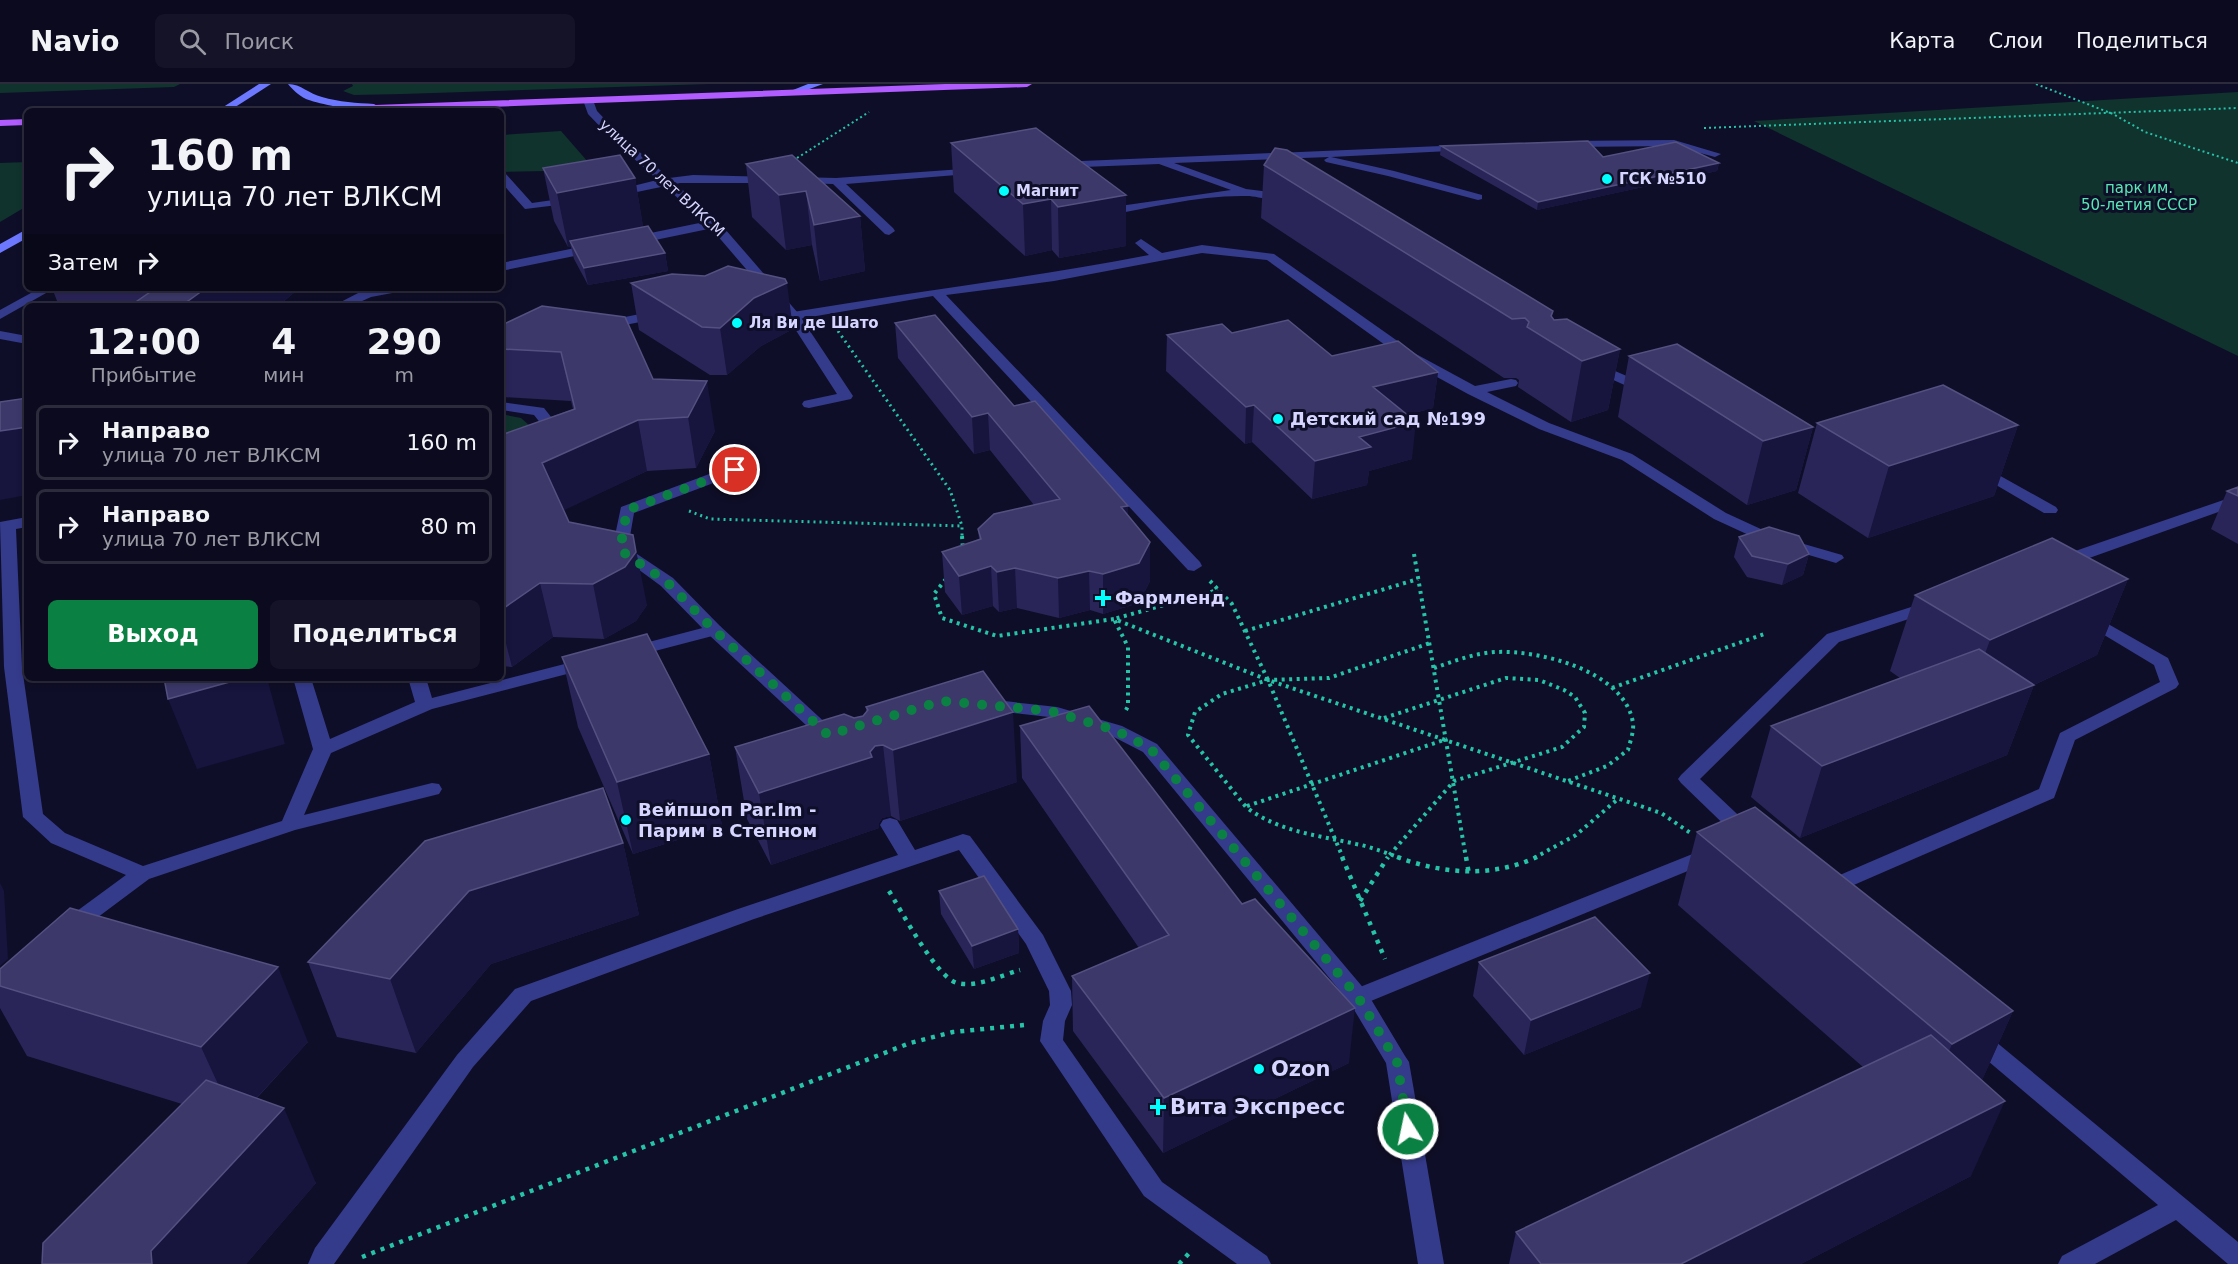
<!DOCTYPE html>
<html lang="ru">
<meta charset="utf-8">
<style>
body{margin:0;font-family:"DejaVu Sans",sans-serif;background:#141327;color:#f1f3f6;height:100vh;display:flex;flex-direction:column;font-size:22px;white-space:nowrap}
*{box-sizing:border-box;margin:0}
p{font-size:20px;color:#9a9aa4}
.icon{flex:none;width:33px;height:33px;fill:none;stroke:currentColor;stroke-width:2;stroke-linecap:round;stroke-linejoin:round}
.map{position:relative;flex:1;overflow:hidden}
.panel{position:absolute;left:24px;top:219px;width:480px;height:378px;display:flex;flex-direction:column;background:#0b0a1e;border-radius:9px;box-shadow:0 3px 9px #0003,0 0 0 2px #2b2b3c}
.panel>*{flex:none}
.top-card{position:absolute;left:24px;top:24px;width:480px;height:183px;border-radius:9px;box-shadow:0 3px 9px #0003,0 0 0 2px #2b2b3c;background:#0b0a1e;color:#f1f3f6;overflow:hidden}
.pin{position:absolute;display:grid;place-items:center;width:51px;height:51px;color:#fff;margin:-26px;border:3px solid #fff;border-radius:50%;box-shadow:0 2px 6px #0007}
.me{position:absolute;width:66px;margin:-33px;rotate:350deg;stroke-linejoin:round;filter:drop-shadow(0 0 4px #0008)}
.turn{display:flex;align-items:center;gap:21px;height:126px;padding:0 24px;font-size:27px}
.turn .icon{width:78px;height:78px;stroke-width:2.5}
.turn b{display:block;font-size:42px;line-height:51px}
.then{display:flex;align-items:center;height:57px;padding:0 24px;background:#0003;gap:12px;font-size:22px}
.eta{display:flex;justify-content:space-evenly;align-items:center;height:102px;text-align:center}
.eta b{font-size:36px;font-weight:700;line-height:42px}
.primary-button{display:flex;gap:12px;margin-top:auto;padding:12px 24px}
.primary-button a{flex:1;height:69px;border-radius:9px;background:#0b8043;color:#fff;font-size:24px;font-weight:700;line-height:69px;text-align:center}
.primary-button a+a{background:#141327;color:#f1f3f6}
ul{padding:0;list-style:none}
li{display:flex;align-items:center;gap:18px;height:75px;margin:0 12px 9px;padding:0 12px;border:3px solid #2b2b3c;border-radius:9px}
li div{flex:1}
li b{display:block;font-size:22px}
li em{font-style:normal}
header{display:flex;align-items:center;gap:36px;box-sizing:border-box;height:84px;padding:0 30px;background:#0b0a1e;border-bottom:2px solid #2b2b3c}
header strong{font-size:28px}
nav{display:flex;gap:33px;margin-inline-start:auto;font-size:21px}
.search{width:420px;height:54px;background:#141327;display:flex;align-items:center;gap:15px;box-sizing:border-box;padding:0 21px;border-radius:9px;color:#9a9aa4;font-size:22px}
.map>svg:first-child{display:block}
.green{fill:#10332e}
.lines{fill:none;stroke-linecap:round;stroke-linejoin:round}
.path-far3{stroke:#25c3a8;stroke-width:2;stroke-dasharray:2 3;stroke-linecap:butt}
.path-far2{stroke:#25c3a8;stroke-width:3;stroke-dasharray:2 4;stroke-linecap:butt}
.path-far1{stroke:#25c3a8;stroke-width:4;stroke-dasharray:3 4.5;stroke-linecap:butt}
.path{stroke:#25c3a8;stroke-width:4.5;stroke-dasharray:4 6;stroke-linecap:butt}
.lane{fill:#353b8b;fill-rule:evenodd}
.street{fill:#353b8b;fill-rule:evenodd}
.secondary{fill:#6c78ff;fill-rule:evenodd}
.primary{fill:#b05cff;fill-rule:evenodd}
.wall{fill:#2a2558}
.shaded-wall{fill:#17143d}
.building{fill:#3c386a;stroke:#545181;stroke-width:1.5}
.route{stroke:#0b8043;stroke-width:10;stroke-dasharray:0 18}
.poi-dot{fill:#01fffd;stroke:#0f0e28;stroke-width:2}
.labels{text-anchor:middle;stroke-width:6;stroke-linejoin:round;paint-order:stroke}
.far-street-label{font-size:15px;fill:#d5d5ff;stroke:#0f0e28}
.far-poi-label{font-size:15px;font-weight:bold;fill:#d5d5ff;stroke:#0f0e28;text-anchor:start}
.far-park-label{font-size:15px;fill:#57e9b5;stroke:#0f0e28}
.poi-label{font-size:18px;font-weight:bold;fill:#d5d5ff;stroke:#0f0e28;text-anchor:start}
.near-poi-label{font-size:21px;font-weight:bold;fill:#d5d5ff;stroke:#0f0e28;text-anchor:start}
</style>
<header>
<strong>Navio</strong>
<div class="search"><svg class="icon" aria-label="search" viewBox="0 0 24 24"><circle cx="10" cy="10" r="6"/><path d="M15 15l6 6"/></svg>Поиск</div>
<nav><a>Карта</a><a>Слои</a><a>Поделиться</a></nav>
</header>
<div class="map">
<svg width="2238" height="1180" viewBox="0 0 2238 1180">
<rect width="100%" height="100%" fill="#0f0e28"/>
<!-- green -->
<path class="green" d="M0,0H180L174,3L0,9Z
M352,0H709L402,10L354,11L343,7L353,2Z
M2238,8V272L1754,37Z
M561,47L595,86L501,88V51Z
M27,78V122L0,138V79Z
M501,330L521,334L530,342L501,372Z"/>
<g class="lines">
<!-- path-far3 -->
<path class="path-far3" d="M2036,0L2113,30L2145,48L2238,79
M1704,44L2238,24
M797,74L869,28"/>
<!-- path-far2 -->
<path class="path-far2" d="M838,247L950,406L962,442V454
M689,427L710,435L962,442"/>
<!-- path-far1 -->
<path class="path-far1" d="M962,452L963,466
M1414,470L1466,774
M946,495L934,510L942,534L997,552L1114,535L1268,596L1661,729L1692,750
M1210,497L1232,520L1268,596L1343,774
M1245,547L1418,495
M1434,584C1454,577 1475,569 1496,568C1540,566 1625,587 1633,639C1634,648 1630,658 1628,666L1607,682L1568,697
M1612,604L1764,550
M1126,626L1128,622V563L1114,535L1218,506
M1384,634L1506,594L1539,596L1564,606L1575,613L1585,629L1584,643L1562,663L1454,697L1387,774
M1247,722L1447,655
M1401,774C1386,769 1372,763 1356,760C1317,751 1279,748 1246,723L1188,651L1195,628L1222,610L1268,596L1329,594L1430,559
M1534,774L1576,751L1619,714"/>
<!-- path -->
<path class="path" d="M1342,773L1385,875
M1397,773C1443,790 1491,794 1537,773
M1466,773L1469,790
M889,807C901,826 936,893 957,899C976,904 1002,891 1020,886
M1360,817L1388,773
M362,1173L910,959L953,948L1024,941
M1179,1180L1191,1167"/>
<!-- lane -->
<path class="lane" d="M1674,56L1721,70L1715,73L1674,62L1568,63L1563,60L1568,57Z
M1465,61L1469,62V66L1331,73L1394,87L1482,111V115L1478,116L1388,92L1326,78L1324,76L1329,73L1174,79L1246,105L1286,110L1292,113C1282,121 1259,112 1247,112C1199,111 1150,124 1103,132L1097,128L1099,125L1231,106L1159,80L1058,84L1052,81L1058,78Z
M977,84L981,85V89L846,100L893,144L895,147L889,151L885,150L833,100L798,99L792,96L798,93L836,94Z
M501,88L505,89L532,119L574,113L580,116L574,119L525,125L501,98Z
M693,91L770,93L776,96L770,99H680L613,113L607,110L609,108L661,95Z
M714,136L720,140L718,143L631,161L625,157L631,153Z
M1141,155L1162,169L1202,161L1274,170L1416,270L1475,302L1511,295L1516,296L1518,299L1516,302L1487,308L1549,339L1632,370L1726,429L1776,452L1842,471L1844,474L1836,479L1764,458L1714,435L1622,376L1539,345L1468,310L1406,276L1267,176L1202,169L1054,197L946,211L1200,478L1202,482L1194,487L1188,486L933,212L793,236L786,232L793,228C912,208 1031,194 1149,171L1135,159Z
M595,160L599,161V167L501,187V179Z
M40,204H55L0,235V226Z
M378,204H404L403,207L371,213L351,222H333L362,207Z
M660,226L665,227L667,230L665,233L605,245L598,241L605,237Z
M0,247L27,252V260L0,255Z
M1594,278L1650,302L1652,305L1645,309L1640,308L1589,285L1587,282L1589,279Z
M501,318L544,324C552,335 564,345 558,358H548L546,346L534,331L501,326Z
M1979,380L2056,423L2058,426L2056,429H2044L1974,388L1971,385L1974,382Z
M2238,411V421L2064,483L2058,484L2050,479L2052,475Z
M27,433V443L16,445L22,583L43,730L65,749L143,782L282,737L313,665L293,594H311L330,655L415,618L408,594H426L432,614L588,574L594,575L597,579L594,583L432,625L331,669L304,731L432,699L439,700L442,705L439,710L295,746L149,795L78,848L70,851L62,848L59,843L62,838L126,791L51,759L23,733L4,583L0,438Z
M1933,516L1939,517L1942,521L1939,525L1839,558L1700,695L1753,745L1756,750L1753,755L1746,757L1739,755L1681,699L1678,695L1681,691L1827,550Z
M2087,528L2168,574L2179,600L2176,604L2075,656L2054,714L1833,810L1826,812L1819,810L1816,805L1819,800L2039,705L2060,649L2160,598L2154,581L2081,537L2078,533L2081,529Z
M714,541L720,542L723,546L720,550L632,573L626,572L623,568L626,564Z
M890,734L897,736L915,766L963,750L970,752L1043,851L1071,907L1072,921L1065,937L1063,956L1162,1098L1267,1172L1271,1180H1237L1144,1112L1040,957L1043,937L1050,921L1049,907L1026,860L959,766L754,835L531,917L473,983L334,1180H308L315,1164L457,971L515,905L738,825L898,771L880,741L883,736Z
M1710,763L1717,765L1720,770L1717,775L1366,919L1358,921L1350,919L1347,913L1350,907Z
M1976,945L1984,948L2238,1158V1180H2228L2176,1136L2095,1180H2058L2062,1172L2158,1121L1968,960L1965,954L1968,948Z"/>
<!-- street -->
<path class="street" d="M588,13L593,16L597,27L619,50L718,137L798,229L853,312L851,315L809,324L804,323L802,320L804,317L837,310L788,234L710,143L611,54L588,30L583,16Z
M740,362L748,367L740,389L634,429L628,464L673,494L720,542L831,644L841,645L843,649C839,656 829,657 821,655L708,550L661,502L612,466L621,423L728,383L732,367Z
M986,615L1057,623L1122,642L1157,660L1366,907L1405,972L1409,978L1444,1180H1418L1386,979L1350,919L1143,668L1108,650L1049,633L979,625L977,621L979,617Z"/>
<!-- secondary -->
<path class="secondary" d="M259,0H271L229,27H217Z
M288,0C301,0 309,10 322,13C339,18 357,19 374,20L379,23C368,31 319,20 306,15C298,11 293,6 288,0Z
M808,0H823L793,11L788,8Z
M27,145V154L0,169V160Z"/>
<!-- primary -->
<path class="primary" d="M945,0H1032L1027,3L379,27H289L294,24Z
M27,35V41L0,42V36Z"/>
</g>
<!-- wall -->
<path class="wall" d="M1036,44L1126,162L1059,174L1052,166L1025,172L954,108L951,59Z
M1441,62L1603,73L1719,79L1717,87L1537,126L1440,71Z
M746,80L860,132L865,187L820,197L812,161L786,166L752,133Z
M1264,81L1553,227L1552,233L1554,236L1620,265L1608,326L1571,338L1518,303L1519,296L1516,294H1504L1261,134Z
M543,84L635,94L643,143L665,169L668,187L588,201L574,175L571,163H568L554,137Z
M631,199L793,245L761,262L727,291H710L639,246Z
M52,204H294L295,208L278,222H59Z
M895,239L1014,322L1128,432L1150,497L1139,519L1103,530L1090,526L1059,534L1017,524L999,528L993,522L962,531L945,508L942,468L979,455L978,445L1034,421L990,366L974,370L898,274Z
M501,249L653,295L715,347L696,384L647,387L563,426L569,438L647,521L636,537L604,555L553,553L512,583L501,582V351L573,325L571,317L503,313L501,303Z
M1232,249L1332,272L1438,288L1433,324L1407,331L1412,375L1369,387L1367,401L1312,415L1252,358L1245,360L1166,287L1167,251Z
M1629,272L1813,343L1796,406L1747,421L1618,333Z
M1817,339L2018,341L1994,412L1868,454L1798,409Z
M2238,403V460L2211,445L2227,407Z
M1739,453L1809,470L1803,491L1782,501L1747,493L1734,473Z
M2128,495L2097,571L2034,601L2007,671L1800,754L1751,713L1771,642L1900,594L1890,587L1915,511Z
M562,573L709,670L722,742L633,770L578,643Z
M866,623L1017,698L900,737L891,732L882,734L879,739V744L771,781L747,735L735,663L863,632L866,628Z
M1020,642L1349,979L1163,1069L1073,947L1072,892L1139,864L1022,694Z
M1697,748L2013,927L1982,996L1971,1092L1801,1180H1509L1516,1148L1863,983L1678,821Z
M623,759L639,831L491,880L416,969L337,953L308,878Z
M939,807L1018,845L1019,869L974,885L941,830Z
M1479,878L1641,923L1524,971L1473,912Z
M0,885L308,958L257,1014L316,1099L246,1180H42L182,1020L27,972L0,924Z"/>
<!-- shaded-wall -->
<path class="shaded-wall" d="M1719,79L1717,87L1537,126L1538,118Z
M635,94L644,148L570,157L571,163H568L557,109Z
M806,107L812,161L786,166L779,111Z
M1126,111V162L1059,174L1058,123Z
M1051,115L1052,166L1025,172L1023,120Z
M860,132L865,187L820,197L814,141Z
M665,169L668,187L588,201L584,184Z
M787,199L793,245L761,262L727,291L720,244L754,214Z
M206,204H294L295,208L278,222H181Z
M1620,265L1608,326L1571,338L1582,277Z
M1438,288L1433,324L1370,340L1373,303Z
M707,297L715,347L696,384L688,333Z
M1254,321L1252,358L1245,360L1246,323Z
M988,329L990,366L974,370L972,333Z
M638,336L647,387L554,431L542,379Z
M1416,338L1412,375L1369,387L1367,401L1312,415L1315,377L1359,353Z
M2018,341L1994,412L1868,454L1889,382Z
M27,343V411L0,416V347Z
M1813,343L1796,406L1747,421L1763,357Z
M1128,422V460L1121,423Z
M633,451L647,521L636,537L604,555L593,500Z
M1150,458V497L1139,519L1103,530V490Z
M1809,470L1803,491L1782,501L1788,480Z
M991,482L993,522L962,531L959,492Z
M1015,484L1017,524L999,528L997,488Z
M1089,487L1090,526L1059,534L1058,494Z
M2128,495L2097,571L2027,604L2034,601L2007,671L1800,754L1822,682L1964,628L1990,556Z
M540,499L553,553L512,583L501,540V526Z
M244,594H267L285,660L197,685L168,615Z
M1013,628L1017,698L900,737L893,666Z
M883,661L891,732L882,734L879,739V744L771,781L759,709L875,662Z
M709,670L722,742L633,770L617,698Z
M623,759L639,831L491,880L416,969L390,895L469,807Z
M0,799L4,807L8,875L0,882Z
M1018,845L1019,869L974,885L972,862Z
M278,883L308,958L235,1037L201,963Z
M1650,889L1641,923L1524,971L1531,936Z
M1355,924L1349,979L1163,1069L1164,1014Z
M2013,927L1980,1001L1921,1034L1952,960Z
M2005,1017L1971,1092L1801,1180H1681Z
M284,1024L316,1099L246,1180H152L151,1167Z"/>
<!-- building -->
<path class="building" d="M1036,44L1126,111L1058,123L1051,115L1023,120L951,59Z
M1588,57L1603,73L1676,58L1719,79L1538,118L1441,62Z
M1275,64L1287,66L1553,227L1551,232L1554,236L1567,235L1620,265L1582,277L1527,243L1529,238L1525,234L1512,235L1264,81Z
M620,71L635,94L557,109L543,84Z
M792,71L860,132L814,141L806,107L779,111L746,80Z
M648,142L665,169L584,184L570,157Z
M728,182L785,195L787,199L754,214L720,244L702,243L631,199L672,190L705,192Z
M156,204H206L181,222H130Z
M542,222L625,233L653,295L707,297L688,333L638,336L542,379L569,438L633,451L636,468L625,483L593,500L540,499L501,526V351L575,325L561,268L501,265V249L506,239Z
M935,231L1014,322L1035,317L1128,422L1121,423L1150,458L1139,479L1103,490L1089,487L1058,494L1015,484L997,488L991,482L959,492L942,468L981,455L978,445L994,430L1060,415L988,329L972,333L895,239Z
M1288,236L1332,272L1398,257L1438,288L1373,303L1416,338L1359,353L1371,363L1315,377L1254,321L1246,323L1167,251L1222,240L1232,249Z
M1677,260L1813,343L1763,357L1629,272Z
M1943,301L2018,341L1889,382L1817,339Z
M27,314V343L0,347V318Z
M2238,403V412L2227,407Z
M1769,443L1799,452L1809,470L1788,480L1752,472L1739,453Z
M2052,454L2128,495L1990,556L1915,511Z
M647,550L709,670L617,698L562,573Z
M1979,565L2034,601L1822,682L1771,642Z
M983,587L1013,628L893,666L883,661L875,662L870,668L872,673L759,709L735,663L844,630L854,634L863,632L868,626L866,623Z
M164,594H244L168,615Z
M1089,622L1242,820L1255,815L1355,924L1164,1014L1072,892L1169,851L1020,642Z
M603,704L623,759L469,807L390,895L308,878L425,757Z
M1755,723L2013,927L1952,960L1697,748Z
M984,792L1018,845L972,862L939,807Z
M70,824L278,883L201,963L0,902V885Z
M1595,833L1650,889L1531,936L1479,878Z
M1931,951L2005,1017L1681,1180H1541L1516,1148Z
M206,996L284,1024L151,1167L152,1180H42L43,1159Z"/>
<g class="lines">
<!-- route -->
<path class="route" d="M735,386L627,426L620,466L667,498L714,546L828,651L942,617L1050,627L1115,646L1150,664L1358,913L1397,978L1408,1045"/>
</g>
<!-- markers -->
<g class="poi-dot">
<circle cx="1607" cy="95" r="6"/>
<circle cx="1004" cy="107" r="6"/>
<circle cx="737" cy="239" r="6"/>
<circle cx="1278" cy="335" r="6"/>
<path d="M1100 505h6v6h6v6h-6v6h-6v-6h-6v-6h6z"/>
<circle cx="626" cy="736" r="6"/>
<circle cx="1259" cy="985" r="6"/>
<path d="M1155 1014h6v6h6v6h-6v6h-6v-6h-6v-6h6z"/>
</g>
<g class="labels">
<!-- far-street labels -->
<g class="far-street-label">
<text transform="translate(662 94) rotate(43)" y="5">улица 70 лет ВЛКСМ</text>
</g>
<!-- far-poi labels -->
<g class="far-poi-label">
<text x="1619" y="100">ГСК №510</text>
<text x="1016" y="112">Магнит</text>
<text x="749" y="244">Ля Ви де Шато</text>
</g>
<!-- far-park labels -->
<g class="far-park-label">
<text x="2139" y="109">парк им.<tspan x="2139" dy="17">50-летия СССР</tspan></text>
</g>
<!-- poi labels -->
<g class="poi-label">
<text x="1290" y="341">Детский сад №199</text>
<text x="1115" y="520">Фармленд</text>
<text x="638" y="732">Вейпшоп Par.Im -<tspan x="638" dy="21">Парим в Степном</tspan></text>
</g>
<!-- near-poi labels -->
<g class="near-poi-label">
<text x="1271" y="992">Ozon</text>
<text x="1170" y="1030">Вита Экспресс</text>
</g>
</g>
</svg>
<div class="pin" style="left:735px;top:386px;background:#d93025"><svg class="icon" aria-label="arrive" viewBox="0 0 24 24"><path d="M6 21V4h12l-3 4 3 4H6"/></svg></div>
<svg class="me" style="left:1408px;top:1045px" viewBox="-20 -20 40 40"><circle r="17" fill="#0b8043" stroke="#fff" stroke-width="3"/><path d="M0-11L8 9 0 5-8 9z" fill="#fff"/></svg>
<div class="top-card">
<div class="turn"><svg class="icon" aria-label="right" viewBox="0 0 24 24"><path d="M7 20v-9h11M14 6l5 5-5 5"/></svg><div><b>160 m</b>улица 70 лет ВЛКСМ</div></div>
<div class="then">Затем<svg class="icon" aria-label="right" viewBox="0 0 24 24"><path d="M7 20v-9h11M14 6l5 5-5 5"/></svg></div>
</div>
<section class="panel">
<div class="eta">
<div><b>12:00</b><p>Прибытие</p></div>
<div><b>4</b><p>мин</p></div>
<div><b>290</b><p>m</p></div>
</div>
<ul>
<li><svg class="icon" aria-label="right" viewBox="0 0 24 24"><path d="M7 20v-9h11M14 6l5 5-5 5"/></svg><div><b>Направо</b><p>улица 70 лет ВЛКСМ</p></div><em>160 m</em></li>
<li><svg class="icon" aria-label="right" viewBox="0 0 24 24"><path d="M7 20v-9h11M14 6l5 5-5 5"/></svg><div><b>Направо</b><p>улица 70 лет ВЛКСМ</p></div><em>80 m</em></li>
</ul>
<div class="primary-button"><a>Выход</a><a>Поделиться</a></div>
</section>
</div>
